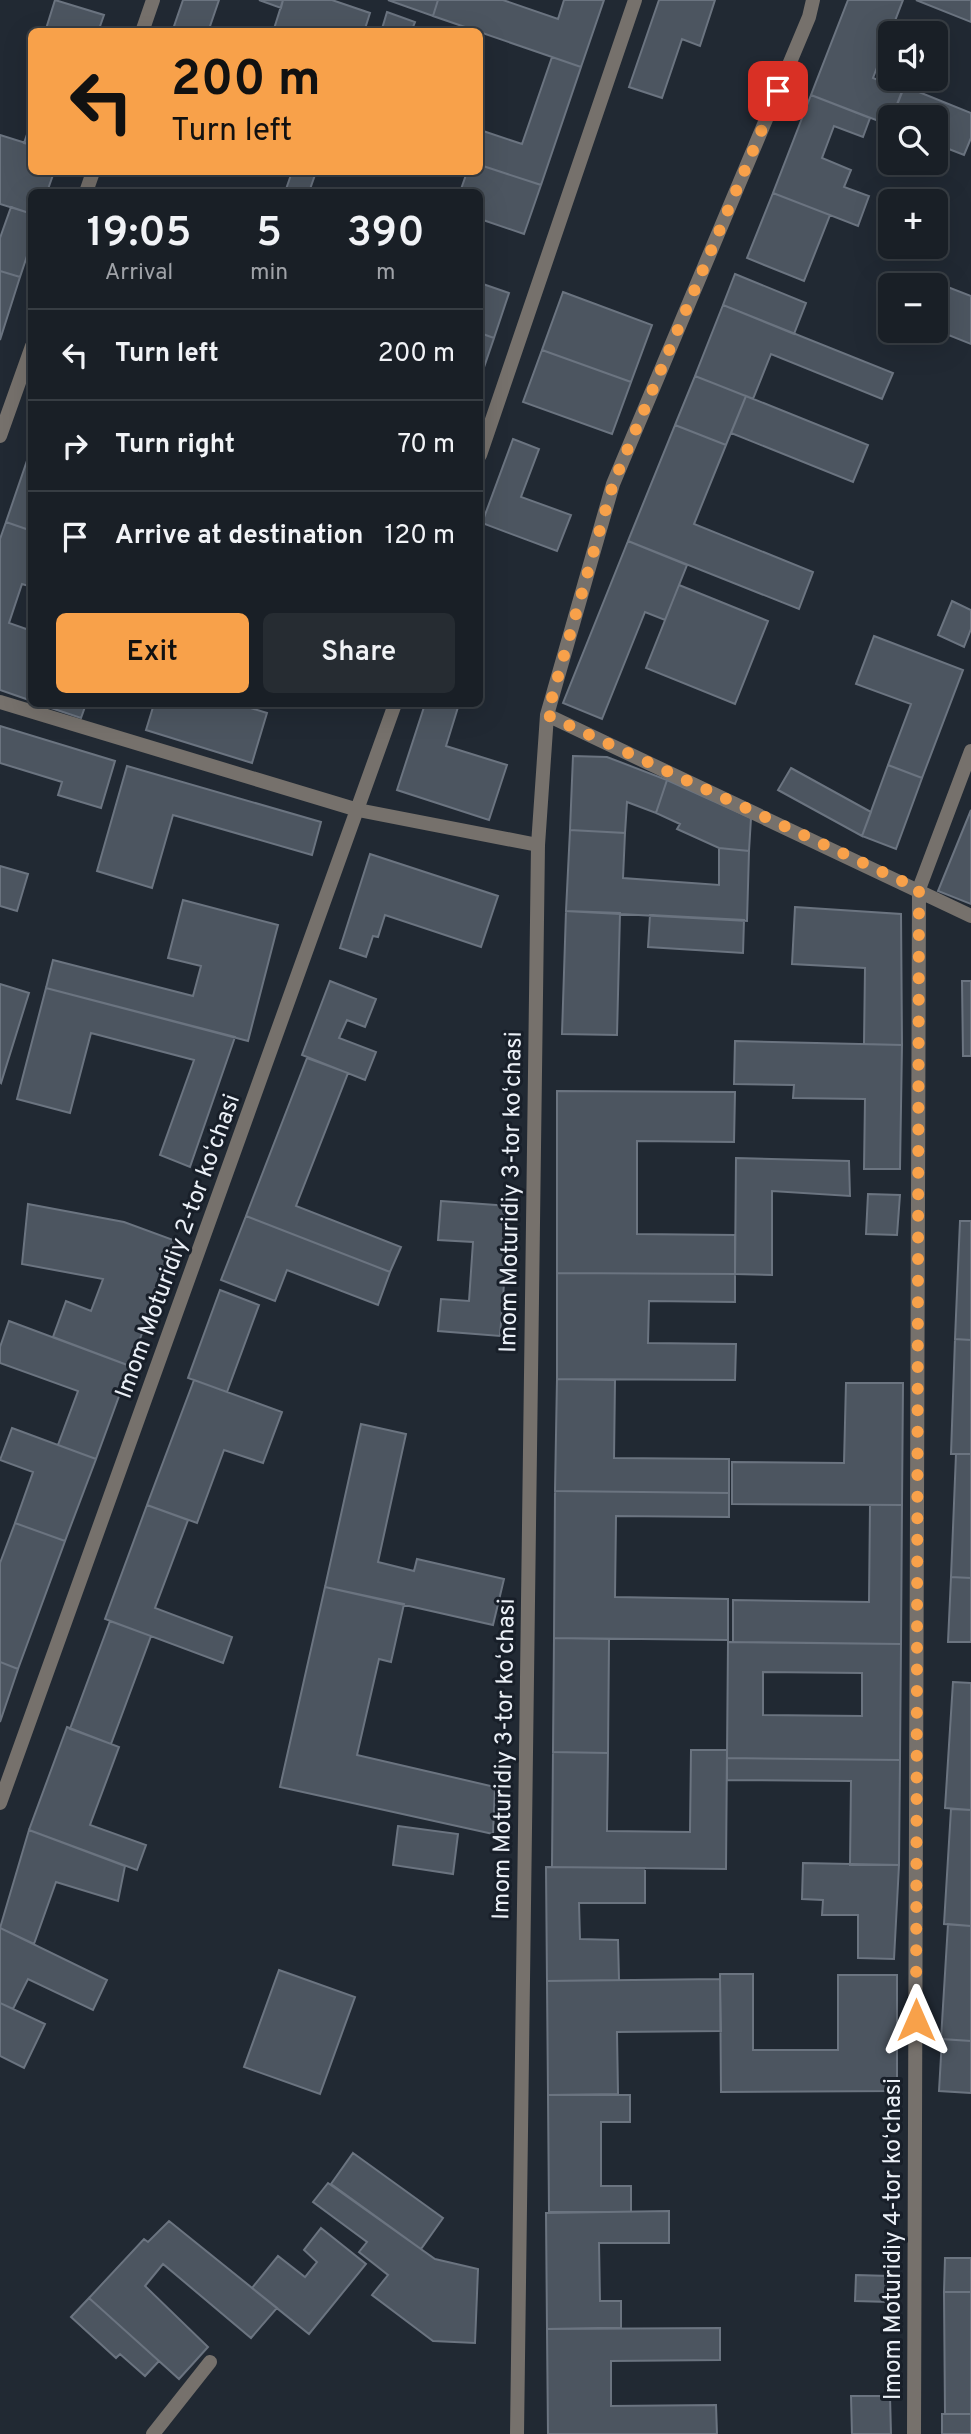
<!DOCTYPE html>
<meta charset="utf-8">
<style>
body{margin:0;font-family:Overpass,sans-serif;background:#262c32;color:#f1f3f6;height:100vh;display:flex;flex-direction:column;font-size:26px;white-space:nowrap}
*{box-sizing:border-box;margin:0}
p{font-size:23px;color:#9fa2a7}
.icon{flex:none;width:38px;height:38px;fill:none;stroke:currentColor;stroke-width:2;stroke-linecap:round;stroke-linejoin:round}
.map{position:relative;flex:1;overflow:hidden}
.details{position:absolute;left:28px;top:189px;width:455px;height:518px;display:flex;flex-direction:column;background:#191f26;border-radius:10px;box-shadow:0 7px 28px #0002,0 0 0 2px #373d43}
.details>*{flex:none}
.top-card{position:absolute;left:28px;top:28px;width:455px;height:147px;border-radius:10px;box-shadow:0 7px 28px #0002,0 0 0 2px #373d43;background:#f8a14a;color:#111;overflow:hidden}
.controls{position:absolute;left:878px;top:21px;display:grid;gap:14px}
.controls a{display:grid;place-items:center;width:70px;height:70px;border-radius:10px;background:#191f26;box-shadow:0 7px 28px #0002,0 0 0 2px #373d43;font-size:35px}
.pin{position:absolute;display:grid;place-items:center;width:60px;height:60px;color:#fff;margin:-30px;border-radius:14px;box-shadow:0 4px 10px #0006}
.me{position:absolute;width:77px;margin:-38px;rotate:0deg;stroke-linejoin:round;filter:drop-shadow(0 0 5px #0008)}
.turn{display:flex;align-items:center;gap:24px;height:147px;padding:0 28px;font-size:32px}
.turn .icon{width:91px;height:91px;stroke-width:2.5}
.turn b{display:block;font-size:49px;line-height:60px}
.eta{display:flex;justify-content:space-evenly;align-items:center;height:119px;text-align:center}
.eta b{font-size:42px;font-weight:600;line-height:49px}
.button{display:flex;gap:14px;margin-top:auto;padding:14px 28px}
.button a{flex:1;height:80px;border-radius:10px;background:#f8a14a;color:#111;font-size:28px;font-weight:600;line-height:80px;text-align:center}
.button a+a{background:#262c32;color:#f1f3f6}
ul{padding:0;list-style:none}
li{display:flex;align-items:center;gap:21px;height:91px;padding:0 28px;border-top:2px solid #373d43}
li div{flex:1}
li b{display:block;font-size:26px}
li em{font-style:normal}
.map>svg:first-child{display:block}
.building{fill:#4c5560;stroke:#6b7480;stroke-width:2;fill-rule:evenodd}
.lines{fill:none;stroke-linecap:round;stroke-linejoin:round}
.street{stroke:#76716c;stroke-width:14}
.route{stroke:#f8a14a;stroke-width:12;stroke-dasharray:0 21.6}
.labels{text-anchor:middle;stroke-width:6;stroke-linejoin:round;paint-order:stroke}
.street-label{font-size:24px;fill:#ebf0f7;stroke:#181f29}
</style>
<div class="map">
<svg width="971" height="2434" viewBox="0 0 971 2434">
<rect width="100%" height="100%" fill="#212933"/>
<!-- building -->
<path class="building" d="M55,0L104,15L98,32H45Z
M183,0H219L208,32H172Z
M259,0H283L281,8Z
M283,0H332L370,13L364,32H273Z
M388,0H438L433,16Z
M438,0H503L558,19L564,0H604L581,67L433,16Z
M659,0H715L700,46L682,39L662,98L629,87Z
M848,0H903L873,78L903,90L889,125L811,95Z
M916,0H971V22Z
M387,12L415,22L411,32H381Z
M552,57L581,67L541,185L480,165V130L522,144Z
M904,86L971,113V138L964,155L936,144V117H892Z
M811,95L870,118L863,137L834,126L822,158L851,170L844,187L869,196L858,226L773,193Z
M32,120V145L24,143Z
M0,135L32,145V172H54L47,192H32V214L0,204Z
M480,165L541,185L524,234L480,219V192H460L467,172H480Z
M292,172H316L309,192H285Z
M773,193L830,215L804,281L747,258Z
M11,207L32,214V241L20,277L0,271V238Z
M0,271L20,277L0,340Z
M735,274L806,303L794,334L723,305Z
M922,277L971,296V344L936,330V285H918Z
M480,283L509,293L494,338L480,333Z
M563,292L652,325L631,382L542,350Z
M723,305L893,373L882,399L771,354L753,399L695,376Z
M480,333L494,338L480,379Z
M542,350L631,382L612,434L523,402Z
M695,376L746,396L726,445L675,425Z
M746,396L868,445L853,482L731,433Z
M675,425L726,445L694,524L813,572L799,609L628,541Z
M513,439L539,449L521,497L571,515L557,551L482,523Z
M32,446V531L6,522Z
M6,522L32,531V587L22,584L9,623L32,631V701L0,690V539Z
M628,541L687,565L665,620L645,612L602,719L563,703Z
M679,585L768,621L735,704L646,668Z
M952,601L971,610V629L964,647L938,635Z
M874,636L963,670L922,778L888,765L911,704L856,684Z
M39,704H86L81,718Z
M154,704H238L267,713L252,763L146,730Z
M425,704H459L446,746L507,765L489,820L397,790Z
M0,726L115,761L101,808L58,795L62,782L0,763Z
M573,756L607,757L667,780L656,813L627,802L625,833L570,830Z
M888,765L922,778L896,849L862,836Z
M127,766L321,822L312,855L173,815L152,888L97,871Z
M791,768L871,812L862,836L778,790Z
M667,780L751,818L749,851L719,848L677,829L680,824L656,813Z
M971,810V904L938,891Z
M570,830L625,833L623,878L719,885V848L749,851L747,921L566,911Z
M370,854L498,896L481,947L385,915L378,937L373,936L366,957L340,948Z
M0,866L28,874L17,911L0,906Z
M183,900L278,925L248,1041L46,988L53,960L193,996L201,966L168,958Z
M795,907L901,914L902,1045L864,1044L865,968L792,964Z
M566,911L620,913L617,1035L562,1034Z
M650,915L744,920L743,953L648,947Z
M330,981L376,999L365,1027L347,1020L339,1038L376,1052L365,1080L302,1055Z
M962,981H971V1056H963Z
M0,984L29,993L1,1083L0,1082Z
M46,988L235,1037L190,1167L160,1155L194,1060L91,1033L70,1113L17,1099Z
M735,1041L902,1045L900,1169H864L865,1099L793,1098L794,1085L734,1084Z
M307,1058L348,1073L296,1206L401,1247L390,1272L246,1216Z
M557,1091L735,1092L734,1142L637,1141V1234L735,1235V1274L557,1273Z
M736,1158L849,1161L850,1196L772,1191V1275L735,1274Z
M868,1194L900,1195L897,1235L866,1234Z
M441,1201L510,1206L500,1336L438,1331L441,1299L469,1301L473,1242L438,1240Z
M28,1204L124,1222L176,1241L130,1366L53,1337L66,1301L91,1311L103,1279L22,1264Z
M246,1216L390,1272L378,1305L287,1270L275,1301L221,1280Z
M960,1221H971V1340L955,1339Z
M557,1273L735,1274V1302L649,1301L648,1343L736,1344L735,1380L557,1379Z
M220,1290L259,1305L227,1392L188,1378Z
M9,1321L130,1366L96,1459L58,1445L78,1391L0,1363V1347Z
M955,1339L971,1340V1454H951Z
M557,1379L615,1380L614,1458L729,1459V1493L555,1491Z
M194,1380L282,1412L263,1463L224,1450L197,1523L147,1505Z
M846,1383H903L902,1505L732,1504V1462L844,1463Z
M361,1424L406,1434L378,1562L414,1571L417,1559L504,1579L493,1625L325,1587Z
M12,1428L96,1459L65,1541L15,1523L33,1472L0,1460Z
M956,1454H971V1578L951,1577Z
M555,1491L729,1493V1517L616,1516L615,1597L728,1599V1640L554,1638Z
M147,1505L188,1520L155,1608L232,1637L223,1663L105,1619Z
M870,1505H902L901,1644L733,1642V1600L869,1602Z
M15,1523L65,1541L18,1669L0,1662V1563Z
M951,1577L971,1578V1642H948Z
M325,1587L404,1604L391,1662L379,1659L357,1755L495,1787L493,1834L280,1787Z
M110,1621L151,1636L111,1744L70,1729Z
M554,1638L609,1639L608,1753L553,1752Z
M728,1642L901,1644L900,1760L727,1758ZM763,1672L862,1673V1716L763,1715Z
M0,1662L18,1669L0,1722Z
M953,1682L971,1683V1810L945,1808Z
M67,1727L119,1747L90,1825L146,1845L137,1870L29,1830Z
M691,1750H727L726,1869L552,1867L553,1752L608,1753L607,1831L690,1832Z
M727,1758L900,1760L899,1865H850L851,1781L727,1780Z
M951,1809L971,1810V1926L944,1924Z
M398,1826L458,1834L453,1874L393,1865Z
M29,1830L125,1866L118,1901L56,1882L34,1944L0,1928Z
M803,1863L899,1865L894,1959L858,1958V1915H822L823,1900L802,1899Z
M546,1867L645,1868V1903H579L580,1939L618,1940L619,1980L547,1981Z
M948,1924L971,1926V2041L941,2039Z
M0,1928L107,1980L93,2010L28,1979L13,2009L0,2003Z
M279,1970L355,1997L320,2094L244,2067Z
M720,1974H753V2050H838V1975H897V2091L721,2092Z
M720,1979L721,2031L617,2032L618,2094L548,2095L547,1981Z
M0,2003L45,2024L24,2068L0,2056Z
M942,2039L971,2041V2093L939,2091Z
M548,2095H630V2122H601V2186H631V2212H549Z
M353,2153L443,2218L421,2249L331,2184Z
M328,2183L435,2259L478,2269L475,2343L433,2341L372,2295L388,2275L359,2252L367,2242L313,2202Z
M669,2211V2243H599L600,2301H621V2328L547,2329L546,2213Z
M169,2221L277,2308L251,2338L163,2264L145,2286L208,2347L179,2379L89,2298L144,2239L148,2242Z
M321,2228L366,2264L309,2334L252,2288L278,2256L305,2277L317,2262L304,2250Z
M945,2258H971V2292H944Z
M856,2275L890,2276L889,2302L855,2301Z
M944,2292H971V2414H945Z
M89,2298L159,2361L145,2376L120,2354L116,2358L71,2317Z
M720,2328V2360L611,2361V2406L716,2405L717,2434H548L547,2329Z
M851,2396H890L891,2434H852Z
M942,2414H971V2434H942Z"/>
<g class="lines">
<!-- street -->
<path class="street" d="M142,32L153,0
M86,192L93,172
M0,436L32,346
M480,455L635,0
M0,702L358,810L538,845
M547,715L971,916
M0,1803L395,704
M153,2434L210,2362
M517,2434L538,845L547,715L613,484L809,17L813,0
M914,2434L919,889L971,751"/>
</g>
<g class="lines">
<!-- route -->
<path class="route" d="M778,91L613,484L547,715L919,889L916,2020"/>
</g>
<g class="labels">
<!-- street labels -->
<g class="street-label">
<text transform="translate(510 1192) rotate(-89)" y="8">Imom Moturidiy 3-tor koʻchasi</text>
<text transform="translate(177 1246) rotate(-70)" y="8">Imom Moturidiy 2-tor koʻchasi</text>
<text transform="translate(503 1759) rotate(-89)" y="8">Imom Moturidiy 3-tor koʻchasi</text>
<text transform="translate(892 2239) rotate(-90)" y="8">Imom Moturidiy 4-tor koʻchasi</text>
</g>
</g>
</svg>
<div class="controls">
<a><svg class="icon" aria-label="sound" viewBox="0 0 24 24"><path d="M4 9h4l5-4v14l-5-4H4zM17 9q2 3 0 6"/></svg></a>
<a><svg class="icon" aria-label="search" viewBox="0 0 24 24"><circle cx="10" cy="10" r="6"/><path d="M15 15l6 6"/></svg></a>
<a>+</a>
<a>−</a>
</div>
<div class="pin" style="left:778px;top:91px;background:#d93025"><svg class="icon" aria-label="arrive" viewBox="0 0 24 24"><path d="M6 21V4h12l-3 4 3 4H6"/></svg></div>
<svg class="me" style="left:916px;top:2020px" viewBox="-20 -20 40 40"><path d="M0-17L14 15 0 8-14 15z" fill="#f8a14a" stroke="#fff" stroke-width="4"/></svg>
<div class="top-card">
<div class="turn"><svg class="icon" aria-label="left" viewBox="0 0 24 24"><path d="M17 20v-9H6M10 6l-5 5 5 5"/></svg><div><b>200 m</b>Turn left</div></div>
</div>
<section class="details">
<div class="eta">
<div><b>19:05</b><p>Arrival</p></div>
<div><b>5</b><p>min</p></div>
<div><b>390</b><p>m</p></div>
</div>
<ul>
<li><svg class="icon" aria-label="left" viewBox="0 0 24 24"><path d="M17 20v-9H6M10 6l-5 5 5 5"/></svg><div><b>Turn left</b></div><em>200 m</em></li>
<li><svg class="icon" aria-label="right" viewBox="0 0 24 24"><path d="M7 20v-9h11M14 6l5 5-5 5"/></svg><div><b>Turn right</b></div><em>70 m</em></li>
<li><svg class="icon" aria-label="arrive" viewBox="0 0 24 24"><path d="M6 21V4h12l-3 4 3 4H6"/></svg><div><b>Arrive at destination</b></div><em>120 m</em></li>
</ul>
<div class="button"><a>Exit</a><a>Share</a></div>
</section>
</div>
